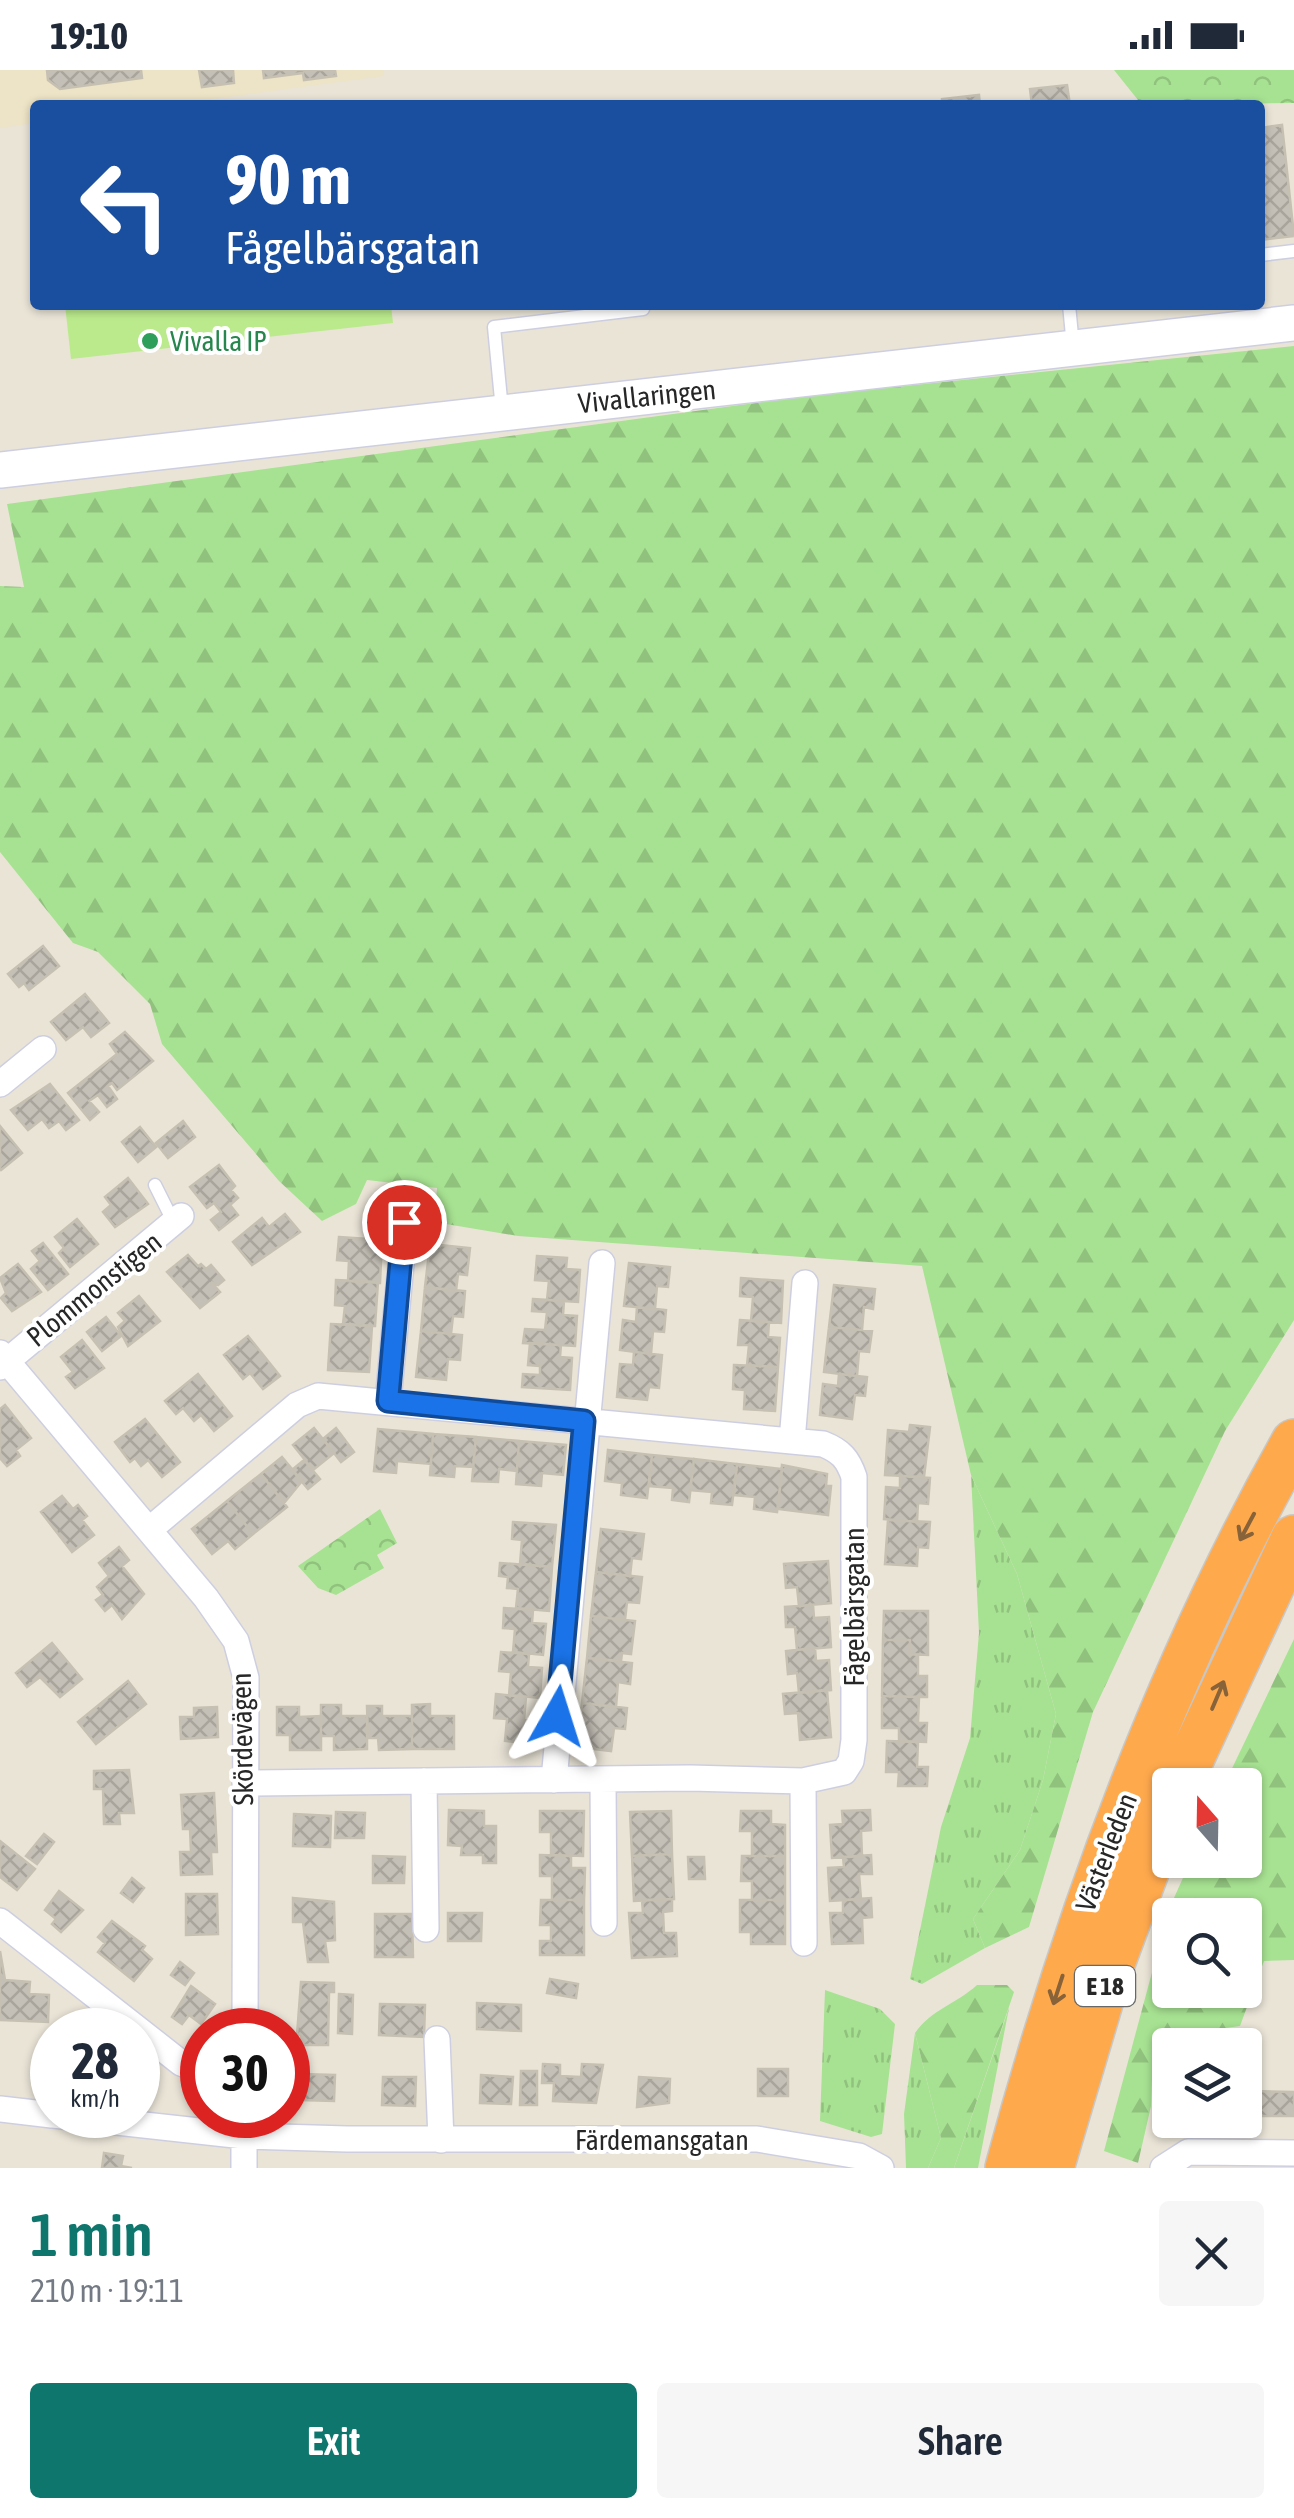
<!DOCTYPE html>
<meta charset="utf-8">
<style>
body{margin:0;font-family:"Asap Condensed",sans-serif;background:#f6f6f7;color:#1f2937;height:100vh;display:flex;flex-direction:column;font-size:38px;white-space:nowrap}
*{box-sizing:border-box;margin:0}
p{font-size:32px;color:#747a83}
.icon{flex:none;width:55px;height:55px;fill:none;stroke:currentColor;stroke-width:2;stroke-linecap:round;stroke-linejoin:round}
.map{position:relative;height:2098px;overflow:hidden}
.sheet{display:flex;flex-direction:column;background:#fff;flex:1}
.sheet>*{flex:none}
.guide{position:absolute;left:30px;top:30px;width:1235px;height:210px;border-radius:10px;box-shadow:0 2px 8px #0004;background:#1a4fa0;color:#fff;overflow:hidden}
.needle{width:65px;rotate:340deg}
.controls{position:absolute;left:1152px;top:1698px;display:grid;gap:20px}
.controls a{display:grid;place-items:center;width:110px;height:110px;border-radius:10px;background:#fff;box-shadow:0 2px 8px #0004;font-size:50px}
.speed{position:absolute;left:30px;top:1938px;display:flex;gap:20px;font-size:50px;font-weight:700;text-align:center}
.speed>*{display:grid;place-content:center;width:130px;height:130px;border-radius:50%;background:#fff;box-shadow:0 2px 8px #0004;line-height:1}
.speed small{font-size:25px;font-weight:400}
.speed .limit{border:15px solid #d22;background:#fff;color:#111}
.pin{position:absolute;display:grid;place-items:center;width:85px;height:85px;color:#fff;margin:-42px;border:5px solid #fff;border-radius:50%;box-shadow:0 2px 10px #0007}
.me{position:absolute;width:110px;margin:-55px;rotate:6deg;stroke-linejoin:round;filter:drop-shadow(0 0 8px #0008)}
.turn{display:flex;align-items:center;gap:35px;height:210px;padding:0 30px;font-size:45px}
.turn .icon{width:130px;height:130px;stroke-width:2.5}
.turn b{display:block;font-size:70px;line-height:85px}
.round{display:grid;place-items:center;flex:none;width:105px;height:105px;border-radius:10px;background:#f6f6f7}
.summary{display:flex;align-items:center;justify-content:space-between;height:170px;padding:0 30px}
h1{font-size:60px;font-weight:600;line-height:75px;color:#0f766e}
.primary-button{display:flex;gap:20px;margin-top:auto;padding:20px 30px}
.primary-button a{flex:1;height:115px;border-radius:10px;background:#0f766e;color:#fff;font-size:40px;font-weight:600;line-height:115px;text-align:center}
.primary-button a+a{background:#f6f6f7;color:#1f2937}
.status{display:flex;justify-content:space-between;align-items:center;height:70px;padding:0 50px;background:#fff;direction:ltr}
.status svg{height:28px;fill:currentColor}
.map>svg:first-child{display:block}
.education{fill:#ede3c6}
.grass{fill:url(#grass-tufts)}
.forest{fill:url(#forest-firs);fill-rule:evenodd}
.park{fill:url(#park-crowns)}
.pitch{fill:#bbea8d}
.building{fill:url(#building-cross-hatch);stroke:#c5c0b2;stroke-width:2.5}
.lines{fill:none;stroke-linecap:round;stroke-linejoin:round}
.lane-casing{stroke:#cdcfe1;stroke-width:15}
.street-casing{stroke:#cdcfe1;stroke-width:28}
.secondary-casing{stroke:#cdcfe1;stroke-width:38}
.highway-casing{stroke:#c7c7c7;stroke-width:48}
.lane{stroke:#fff;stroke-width:12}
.street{stroke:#fff;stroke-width:25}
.secondary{stroke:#fff;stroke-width:35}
.highway{stroke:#ffa94d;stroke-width:45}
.oneway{stroke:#886238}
.route-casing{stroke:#114b97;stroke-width:25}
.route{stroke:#1a73e8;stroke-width:18}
.leisure-dot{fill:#2e9e5b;stroke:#fff;stroke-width:4}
.labels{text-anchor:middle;stroke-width:8;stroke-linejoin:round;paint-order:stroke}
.shield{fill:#fff;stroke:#686868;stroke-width:2.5}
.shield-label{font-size:25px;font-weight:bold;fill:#272727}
.leisure-label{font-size:28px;fill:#27864d;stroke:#fff;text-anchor:start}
.street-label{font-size:28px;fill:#272727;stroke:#fff}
</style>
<div class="status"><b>19:10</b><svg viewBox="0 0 49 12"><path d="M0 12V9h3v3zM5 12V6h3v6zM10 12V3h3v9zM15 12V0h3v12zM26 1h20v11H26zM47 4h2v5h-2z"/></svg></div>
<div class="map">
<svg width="1294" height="2098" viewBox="0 0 1294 2098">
<defs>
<pattern id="grass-tufts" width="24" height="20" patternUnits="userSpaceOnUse" patternTransform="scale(2.5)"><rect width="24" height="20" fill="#a7e292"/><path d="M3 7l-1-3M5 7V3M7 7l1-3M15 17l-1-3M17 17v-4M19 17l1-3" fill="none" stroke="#90c27e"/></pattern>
<pattern id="forest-firs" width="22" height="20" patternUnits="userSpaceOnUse" patternTransform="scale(2.5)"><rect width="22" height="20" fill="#a7e292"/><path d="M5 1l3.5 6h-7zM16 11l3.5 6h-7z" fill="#90c27e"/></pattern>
<pattern id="park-crowns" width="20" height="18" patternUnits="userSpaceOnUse" patternTransform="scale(2.5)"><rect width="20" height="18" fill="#a7e292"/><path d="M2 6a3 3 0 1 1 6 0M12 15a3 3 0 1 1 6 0" fill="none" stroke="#90c27e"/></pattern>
<pattern id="building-cross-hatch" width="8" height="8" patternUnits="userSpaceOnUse" patternTransform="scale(2.5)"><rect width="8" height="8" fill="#c5c0b7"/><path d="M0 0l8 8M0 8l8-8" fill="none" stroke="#a9a59d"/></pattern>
</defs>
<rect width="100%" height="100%" fill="#eae4d7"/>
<!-- education -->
<path class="education" d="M0,0H383L384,6L169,35H35V53L0,58Z"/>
<!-- grass -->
<path class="grass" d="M971,1405L1017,1504L1056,1644L1043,1710L1020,1780L973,1849L985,1878L922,1914L910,1909L941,1757L970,1668L979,1563Z
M825,1920L880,1939L895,1954L882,2064L871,2067L820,2051Z
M1009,1938L978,2098H954Z
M915,1963L941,2068L928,2098H906L904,2044Z"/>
<!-- forest -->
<path class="forest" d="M1294,276V1250L1225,1361L1093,1642L1029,1857L985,1878L973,1849L1020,1780L1043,1710L1056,1644L1017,1504L971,1405L922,1196L518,1166L434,1152L437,1118L367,1110L356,1134L322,1151L279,1111L162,974L150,934L98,882L73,873L0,782V516L24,517L7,434L806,326Z
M1294,1569V1890L1264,1891L1240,1956L1189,1963L1153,1982L1151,2036L1138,2093L1104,2081L1169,1839L1191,1790H1245V1715H1224ZM1170,1845H1245V1920H1170Z
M977,1915H1007L1014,1922L954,2098H928L941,2068L915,1963C932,1939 956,1934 977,1915Z"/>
<!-- park -->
<path class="park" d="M1114,0H1294V33L1142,35Z
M380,1439L397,1473L377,1485L384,1498L336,1525L318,1518L298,1496Z"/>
<!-- pitch -->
<path class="pitch" d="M65,235H391L393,253L71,289Z"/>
<!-- building -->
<path class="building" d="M47,0H141L142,8L60,19L48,10Z
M199,0H233L234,13L202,17Z
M263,0H335L336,6L304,10L303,3L264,8Z
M1067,15L1070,35H1032L1030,19Z
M979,25L980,35H942V29Z
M1282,55L1294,166L1260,170V58Z
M43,876L59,896L29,920L24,913L19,917L8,904Z
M85,924L109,953L91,967L83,957L66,970L51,952Z
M125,962L153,991L117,1020L112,1013L108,1016L117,1029L107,1037L98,1025L89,1031L99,1042L90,1050L68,1023L117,984L110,974Z
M50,1014L79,1050L66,1060L59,1051L49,1058L42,1049L28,1060L11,1040Z
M183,1051L195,1067L168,1088L156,1073Z
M0,1056L22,1083L1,1100L0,1099Z
M140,1057L156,1077L138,1092L122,1072Z
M219,1095L235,1116L231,1120L238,1128L230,1135L238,1145L219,1160L211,1150L221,1142L214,1133L207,1138L190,1117Z
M128,1108L148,1134L115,1157L103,1142L111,1135L105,1127Z
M285,1144L300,1162L252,1195L233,1172L262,1148L269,1157Z
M77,1149L98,1174L70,1197L59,1183L64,1178L55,1167Z
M339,1167L382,1170L380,1213L348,1211L349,1191L337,1190Z
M43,1173L68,1204L48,1220L31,1199L40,1191L32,1181Z
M430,1174L470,1178L467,1205L458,1204L456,1221L425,1217Z
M188,1185L198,1196L201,1194L206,1199L211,1195L224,1210L218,1215L211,1212L220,1222L200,1238L167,1202Z
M537,1186L567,1188L566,1199L580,1200L578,1232L547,1230L549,1211L535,1210Z
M629,1193L670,1197L668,1217L657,1216L655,1239L624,1236Z
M18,1194L41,1222L12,1241L1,1228L6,1223L0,1208Z
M741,1208L783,1211L781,1253L751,1251L753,1227L740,1226Z
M336,1210L378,1212L375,1256L343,1254L345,1236L335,1235Z
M834,1215L875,1219L873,1239L864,1237L862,1260L829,1257Z
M425,1217L465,1221L463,1247L453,1246L451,1264L421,1261Z
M139,1226L160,1251L128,1276L118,1257L125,1251L118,1243Z
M533,1229L564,1231L563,1245L577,1246L575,1276L523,1273L525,1259L545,1260L547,1242L532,1241Z
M637,1237L666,1240L664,1262L653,1261L651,1284L620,1280L623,1250L636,1252Z
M106,1247L121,1266L102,1281L87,1262Z
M740,1250L769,1252L768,1267L780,1268L778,1297L747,1295L749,1275H738Z
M331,1254L372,1256L369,1302L328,1300Z
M829,1257L872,1261L869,1282L859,1281L857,1306L824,1302Z
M421,1261L462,1265L460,1290L448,1289L446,1310L416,1307Z
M248,1266L280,1306L263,1319L250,1303L243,1309L224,1285Z
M82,1270L104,1298L75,1318L66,1307L73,1302L61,1287Z
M530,1273L561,1275L560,1287L572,1288L570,1320L522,1317L523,1304L540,1305V1296L528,1295Z
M634,1282L662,1285L659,1318L649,1317L647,1330L617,1327L620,1294L633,1295Z
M734,1295L778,1297L775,1341L744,1339L745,1320L733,1319Z
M198,1304L232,1346L214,1361L201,1345L194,1351L183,1338L176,1344L165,1331Z
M839,1304L867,1307L865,1326L855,1325L852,1349L820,1345L823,1314L838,1316Z
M5,1335L31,1368L16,1380L20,1386L7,1396L0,1388V1339Z
M145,1349L180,1392L162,1407L148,1390L141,1396L135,1388L130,1392L115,1372Z
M910,1355L930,1357L924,1407L885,1405L888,1360L909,1362Z
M314,1358L334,1383L313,1400L293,1375Z
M336,1358L354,1382L341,1392L323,1369Z
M378,1359L433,1364L431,1394L397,1391L396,1403L374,1401Z
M433,1364L476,1367L473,1397L455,1396L454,1407L430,1405Z
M476,1367L519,1371L517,1401L499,1399L498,1412L472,1411Z
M519,1371L566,1375L563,1405L542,1403L541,1416L516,1414Z
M608,1380L652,1385L647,1428L621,1425L622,1413L605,1411Z
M652,1385L694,1389L689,1432L672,1430L673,1418L649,1416Z
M282,1387L302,1411L284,1433L261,1404Z
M694,1389L737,1394L732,1435L711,1433L712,1422L690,1420Z
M304,1390L320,1409L308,1419L292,1400Z
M737,1394L782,1399L777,1442L754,1439L755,1427L734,1425Z
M782,1395L827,1404L826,1416H831L828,1445L778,1439Z
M261,1404L287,1437L253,1464L227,1431Z
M900,1406L930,1408L928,1434L918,1433L917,1452L884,1449L886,1417L900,1418Z
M62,1426L73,1439L78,1435L87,1446L82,1450L94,1465L72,1482L41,1442Z
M227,1431L253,1464L235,1479L228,1471L212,1484L192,1459Z
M888,1450L930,1452L928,1478L918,1477L917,1496L885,1494Z
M513,1452L556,1455L552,1497L520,1494L522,1470L512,1469Z
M601,1459L644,1464L641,1489L632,1488L630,1506L596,1502Z
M119,1477L129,1490L122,1496L144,1524L122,1549L112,1535L105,1541L96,1530L103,1525L97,1517L109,1506L99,1493Z
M828,1491L831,1533L799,1536L797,1517L786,1518L784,1494Z
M500,1493L552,1497L549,1541L516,1538L518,1519L507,1518L508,1507L499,1506Z
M596,1502L642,1507L639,1533L627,1532L625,1550L591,1546Z
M813,1535L814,1548L829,1547L831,1577L797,1580L795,1557H786L785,1537Z
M504,1538L533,1540L532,1553L546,1554L543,1585L513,1582L515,1559L503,1558Z
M884,1541H928V1585L910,1584V1570H883Z
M591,1546L635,1551L631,1584L622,1583L621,1591L587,1588Z
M883,1570H910V1584L918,1585V1606H927V1627L882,1626Z
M52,1573L82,1609L60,1627L40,1607L27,1617L16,1603Z
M815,1578L816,1591L829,1590L831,1620L799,1623L797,1603L788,1604L786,1581Z
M501,1582L529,1584L528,1597L542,1598L540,1628L509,1625L511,1602L499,1601Z
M587,1588L632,1593L630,1614L618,1612L616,1637L582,1633Z
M128,1611L146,1634L96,1674L78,1652Z
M827,1620L831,1667L800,1670L798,1643L785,1644L783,1624Z
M496,1624L526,1627L524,1650L537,1651L535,1674L505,1671L507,1649L494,1648Z
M882,1626L919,1627L918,1653H927L926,1672L899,1671V1658H882Z
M582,1633L627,1638L625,1659L614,1658L611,1681L577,1677Z
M430,1634V1646H454V1679H412V1635Z
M321,1635H341V1646H367V1679L334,1680V1666H321Z
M367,1636H382V1646H412V1679L379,1680L378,1668H368Z
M217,1637L218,1667L181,1669L180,1647H194V1638Z
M277,1637H299V1647L321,1646V1680H290V1665H277Z
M887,1671L918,1672L917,1697H928L927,1716H898L899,1702H886Z
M129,1700L134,1743H119L120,1754H104L103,1719H94V1701Z
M214,1723L217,1782H211L212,1804L181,1805L180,1782H191L190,1759H183L181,1725Z
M449,1740L484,1741V1756H496V1793H483V1785H461L462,1776L448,1775Z
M870,1740L871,1760L861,1761L862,1786L832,1788L830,1755L843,1754L842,1741Z
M540,1741H584L583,1786L551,1785V1762H540Z
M671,1741L672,1784L632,1786L630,1742Z
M741,1741H771V1754L785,1755V1786H752V1761H740Z
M336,1742L365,1743L364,1768H335Z
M294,1744L331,1746L330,1777L293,1776Z
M44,1764L54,1772L37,1794L26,1786Z
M0,1771L35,1799L17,1820L0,1807Z
M672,1784L674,1829L634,1831L632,1786Z
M540,1785L571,1786V1798H585L584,1830H552V1806H540Z
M871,1785L872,1804H859L861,1829L830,1831L828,1798L844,1797L843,1787Z
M373,1786L405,1787L404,1813H373Z
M742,1786H785V1830H752V1811H741Z
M688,1787H704L705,1809H689Z
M132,1808L144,1818L133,1832L121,1823Z
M59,1821L83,1840L61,1862L52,1854L56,1849L45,1840Z
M186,1824H217L218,1864L186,1865Z
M293,1828L334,1832L335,1870L325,1871L328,1892H308L303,1852H293Z
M871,1828L872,1847L862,1848L863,1873L832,1874L830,1843H843V1830Z
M672,1829V1841L663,1842L664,1863H676L677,1886L632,1888L629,1843H643L642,1830Z
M541,1830H584V1885H540V1871H551V1855H540Z
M740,1830H785V1874H751V1862H740Z
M448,1843H482L481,1871H448Z
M375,1844H412L413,1887H375Z
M112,1851L145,1876L142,1880L152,1889L134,1911L98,1882L105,1873L98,1867Z
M0,1881L5,1910L30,1912L29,1924L49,1925L48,1952L0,1950Z
M180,1892L194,1903L185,1915L171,1905Z
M550,1909L578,1914L576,1928L547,1923Z
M301,1912L334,1913V1922H329L328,1975H301V1965H297Z
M191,1916L215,1934L201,1954L189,1945L182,1954L172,1947Z
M339,1924L353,1925L352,1964L338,1963Z
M477,1933L521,1935V1961L477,1959Z
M380,1934L425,1935L424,1967L379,1965Z
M543,1994L560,1995V2006L581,2007L582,1994L603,1995L596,2033L553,2031L554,2013H542Z
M758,1999H788V2026H758Z
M521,2001H537V2035H520Z
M301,2004L335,2005L334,2031L300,2030Z
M481,2005L513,2007L511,2034L480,2033Z
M383,2007H416L415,2036L382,2035Z
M639,2007L670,2009L669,2033L637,2037Z
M1253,2021L1294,2022V2046H1252Z
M104,2083L123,2086L121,2096L132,2098H102Z"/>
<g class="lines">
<!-- lane casing -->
<g class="lane-casing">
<path id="lane" d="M1260,185L1294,181
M1069,235L1073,276
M502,340L494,257L643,239
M155,1115L174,1153"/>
</g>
<!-- street casing -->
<g class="street-casing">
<path id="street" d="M0,1014L43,979
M0,1283L206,1528L236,1571L246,1608L245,1960
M0,1297L181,1146
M388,1331L405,1152
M792,1371L805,1213
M149,1460L297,1335L318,1326L823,1374C841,1381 848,1389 854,1407V1670L851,1691L844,1702L803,1711L690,1708L245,1713
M554,1710L602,1193
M603,1710L604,1853
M424,1711L426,1859
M803,1711L804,1873
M0,1851L181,1993L202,2001
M437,1969L441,2070
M0,2039L52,2045
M53,2045L244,2066L347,2069H757L859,2086L881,2098
M244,2045V2098
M1163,2098L1188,2082L1294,2083"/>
</g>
<!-- secondary casing -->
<g class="secondary-casing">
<path id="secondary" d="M0,400L1294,253"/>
</g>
<!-- highway casing -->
<g class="highway-casing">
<path id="highway" d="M1179,1715L1294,1468
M1008,2098C1076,1845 1166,1600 1294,1372
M1051,2098L1110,1899L1170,1737"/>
</g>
<!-- lane -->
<use href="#lane" class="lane"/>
<!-- street -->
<use href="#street" class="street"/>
<!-- secondary -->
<use href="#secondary" class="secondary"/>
<!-- highway -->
<use href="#highway" class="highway"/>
</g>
<!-- one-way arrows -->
<defs><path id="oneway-shaft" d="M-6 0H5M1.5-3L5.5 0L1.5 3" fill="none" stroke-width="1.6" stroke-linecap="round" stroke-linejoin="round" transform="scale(2.5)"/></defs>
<g class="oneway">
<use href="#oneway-shaft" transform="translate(1247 1457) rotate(118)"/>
<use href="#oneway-shaft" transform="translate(1218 1625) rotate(-67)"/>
<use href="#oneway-shaft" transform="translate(1058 1920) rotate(108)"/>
</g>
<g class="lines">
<!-- route casing -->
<g class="route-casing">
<path id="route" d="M404,1152L388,1331L584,1351L557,1646"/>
</g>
<!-- route -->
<use href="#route" class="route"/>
</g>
<!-- markers -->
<circle class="leisure-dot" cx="150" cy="271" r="10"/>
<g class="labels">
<!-- shield labels -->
<rect class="shield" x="1075" y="1896" width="60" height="40" rx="8"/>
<g class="shield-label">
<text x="1105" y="1925">E 18</text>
</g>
<!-- leisure labels -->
<g class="leisure-label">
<text x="170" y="281">Vivalla IP</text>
</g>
<!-- street labels -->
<g class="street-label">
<text transform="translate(647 326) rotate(-6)" y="10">Vivallaringen</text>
<text transform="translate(94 1219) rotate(-39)" y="10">Plommonstigen</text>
<text transform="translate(854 1537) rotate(-90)" y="10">Fågelbärsgatan</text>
<text transform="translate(242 1669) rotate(-91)" y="10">Skördevägen</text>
<text transform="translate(1106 1782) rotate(-69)" y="10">Västerleden</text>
<text x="662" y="2080">Färdemansgatan</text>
</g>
</g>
</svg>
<div class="controls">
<a><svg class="needle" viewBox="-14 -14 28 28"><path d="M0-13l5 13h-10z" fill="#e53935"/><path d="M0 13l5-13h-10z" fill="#747a83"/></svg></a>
<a><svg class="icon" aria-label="search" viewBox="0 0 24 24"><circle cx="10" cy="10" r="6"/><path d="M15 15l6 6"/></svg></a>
<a><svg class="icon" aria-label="layers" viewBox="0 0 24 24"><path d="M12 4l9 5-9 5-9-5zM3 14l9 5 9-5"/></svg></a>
</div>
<div class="speed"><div>28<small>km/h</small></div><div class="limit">30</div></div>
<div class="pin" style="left:404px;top:1152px;background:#d93025"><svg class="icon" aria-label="arrive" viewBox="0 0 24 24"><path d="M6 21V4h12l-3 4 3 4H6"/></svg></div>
<svg class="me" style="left:557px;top:1646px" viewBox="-20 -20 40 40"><path d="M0-17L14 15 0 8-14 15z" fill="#1a73e8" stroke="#fff" stroke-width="4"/></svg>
<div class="guide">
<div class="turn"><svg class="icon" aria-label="left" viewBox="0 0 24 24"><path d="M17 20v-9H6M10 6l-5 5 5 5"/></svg><div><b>90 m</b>Fågelbärsgatan</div></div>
</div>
</div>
<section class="sheet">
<div class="summary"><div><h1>1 min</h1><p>210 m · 19:11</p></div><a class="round"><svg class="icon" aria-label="close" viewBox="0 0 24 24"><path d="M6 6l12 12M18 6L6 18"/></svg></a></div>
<div class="primary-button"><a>Exit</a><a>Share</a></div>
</section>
